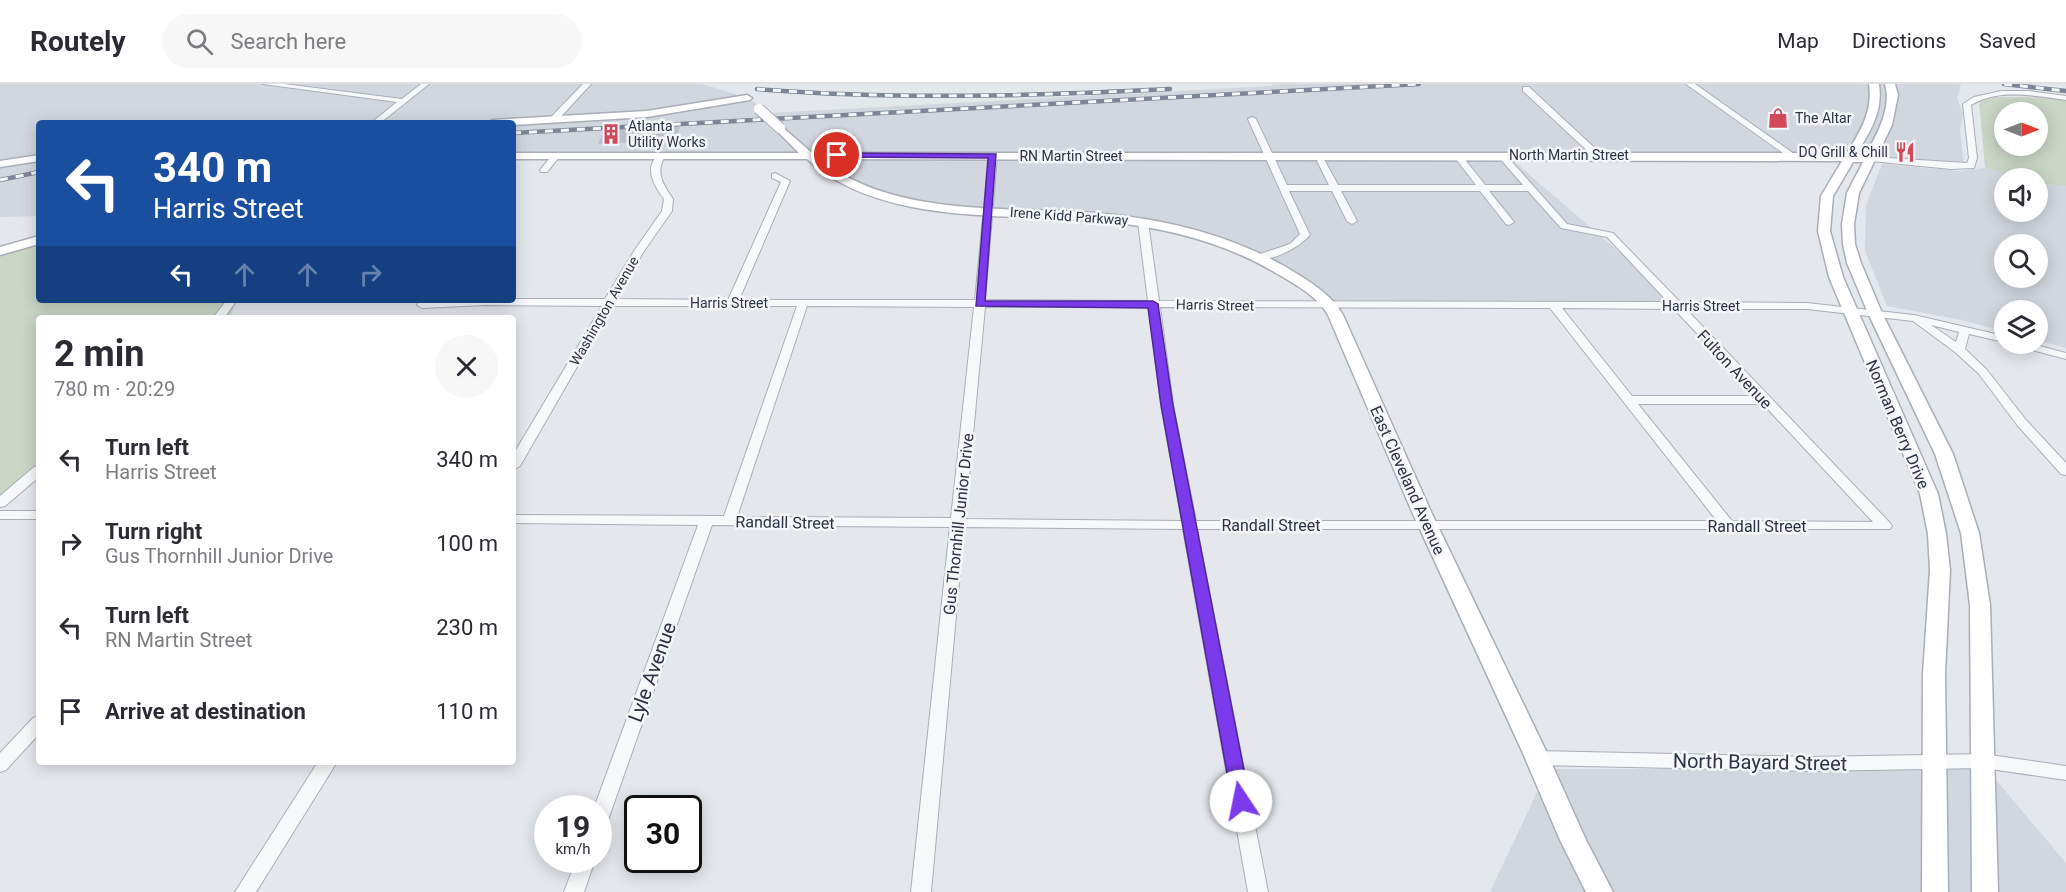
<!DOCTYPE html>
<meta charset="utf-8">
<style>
body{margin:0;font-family:Roboto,sans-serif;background:#f7f7f7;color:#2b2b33;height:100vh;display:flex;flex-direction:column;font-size:22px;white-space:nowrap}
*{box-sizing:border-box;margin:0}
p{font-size:20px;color:#7c7c81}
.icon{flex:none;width:33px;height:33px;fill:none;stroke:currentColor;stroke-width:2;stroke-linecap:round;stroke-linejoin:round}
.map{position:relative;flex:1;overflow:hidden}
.sheet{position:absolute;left:36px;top:231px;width:480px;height:450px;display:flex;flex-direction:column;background:#fff;border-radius:6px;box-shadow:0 3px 15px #0003}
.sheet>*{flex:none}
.top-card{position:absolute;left:36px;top:36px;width:480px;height:183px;border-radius:6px;box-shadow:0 3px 15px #0003;background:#1a4fa0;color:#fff;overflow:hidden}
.needle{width:39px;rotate:90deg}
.tools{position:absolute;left:1994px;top:18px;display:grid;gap:12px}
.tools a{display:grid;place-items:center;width:54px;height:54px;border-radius:50%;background:#fff;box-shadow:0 3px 15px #0003;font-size:30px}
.speed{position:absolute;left:534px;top:711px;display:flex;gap:12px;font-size:30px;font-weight:700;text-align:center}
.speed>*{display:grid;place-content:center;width:78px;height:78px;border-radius:50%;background:#fff;box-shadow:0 3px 15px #0003;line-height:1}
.speed small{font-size:15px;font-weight:400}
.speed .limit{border:3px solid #111;border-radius:9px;background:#fff;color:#111}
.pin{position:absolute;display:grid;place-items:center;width:51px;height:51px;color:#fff;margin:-26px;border:3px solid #fff;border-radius:50%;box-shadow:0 2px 6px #0007}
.me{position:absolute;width:66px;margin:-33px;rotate:349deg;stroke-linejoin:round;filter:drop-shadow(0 0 4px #0008)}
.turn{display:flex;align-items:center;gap:21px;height:126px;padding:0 18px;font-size:27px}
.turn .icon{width:78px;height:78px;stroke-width:2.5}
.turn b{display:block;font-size:42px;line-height:51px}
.lanes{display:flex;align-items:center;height:57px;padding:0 18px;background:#0003;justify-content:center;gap:30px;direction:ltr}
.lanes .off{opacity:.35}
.round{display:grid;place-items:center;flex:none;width:63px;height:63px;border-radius:32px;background:#f7f7f7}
.overview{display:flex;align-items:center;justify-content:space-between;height:102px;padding:0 18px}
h1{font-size:36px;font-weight:700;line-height:45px}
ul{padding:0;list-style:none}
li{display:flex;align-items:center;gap:18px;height:84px;padding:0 18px}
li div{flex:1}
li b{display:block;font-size:22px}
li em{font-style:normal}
header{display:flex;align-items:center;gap:36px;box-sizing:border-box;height:84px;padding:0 30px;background:#fff;border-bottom:2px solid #e1e1e2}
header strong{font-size:28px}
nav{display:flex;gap:33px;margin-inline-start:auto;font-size:21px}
.search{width:420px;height:54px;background:#f7f7f7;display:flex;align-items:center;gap:15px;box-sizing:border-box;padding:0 21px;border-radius:33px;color:#7c7c81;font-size:22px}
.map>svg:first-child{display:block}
.built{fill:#d2d6de;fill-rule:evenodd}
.green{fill:#c9d6c5;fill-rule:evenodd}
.building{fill:#bbc0ca}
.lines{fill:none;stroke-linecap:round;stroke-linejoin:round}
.street-casing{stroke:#a9aeb7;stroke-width:2}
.secondary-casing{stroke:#a9aeb7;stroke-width:3}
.street{fill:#f7f8fa;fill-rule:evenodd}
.secondary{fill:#fff;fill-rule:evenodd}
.rail-casing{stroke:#7d8696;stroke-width:4.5}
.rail{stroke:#f4f6f9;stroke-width:3;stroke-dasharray:8;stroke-linecap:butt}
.secondary-bridge-casing{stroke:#a9aeb7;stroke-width:12;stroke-linecap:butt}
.secondary-bridge{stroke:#fff;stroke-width:10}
.route{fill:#7c3aed;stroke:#51269a;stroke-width:1.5}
.labels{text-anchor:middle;stroke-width:5;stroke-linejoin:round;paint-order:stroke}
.far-poi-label{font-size:14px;fill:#2b3445;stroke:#f4f6f9;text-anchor:start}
.far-street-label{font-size:14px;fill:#2b3445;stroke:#f4f6f9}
.street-label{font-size:16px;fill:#2b3445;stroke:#f4f6f9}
.near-street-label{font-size:20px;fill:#2b3445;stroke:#f4f6f9}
</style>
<header>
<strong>Routely</strong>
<div class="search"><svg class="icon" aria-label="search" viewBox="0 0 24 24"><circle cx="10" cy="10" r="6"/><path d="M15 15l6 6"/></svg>Search here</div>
<nav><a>Map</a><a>Directions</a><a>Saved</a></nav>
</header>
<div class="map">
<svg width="2066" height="808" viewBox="0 0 2066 808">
<rect width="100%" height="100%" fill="#e4e7ec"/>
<!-- built -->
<path class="built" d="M0,0H702L749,14L769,29L1273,2L1272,0H1961L1957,14L1963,29L1960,46L1964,78L1958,80L1792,69L1509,73L1682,222H1337L1239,164L1156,141L912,119L846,98L813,70L513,72V39H39V132L0,133Z
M1995,13H2028L2066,17V264L2037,256V226H2004V247L1961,236L1887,222L1865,167L1866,121L1882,80L1959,87L1985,84L1986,74L1979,17ZM2004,28H2037V62H2004ZM2004,94H2037V128H2004ZM2004,160H2037V194H2004Z
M1548,685H1987L2066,779V808H1490Z"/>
<!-- green -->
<path class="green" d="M1995,13H2028L2066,17V102L2037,99V94H2009L2002,89L1985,83L1979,17ZM2004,28H2037V62H2004Z
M39,154V216H236L231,231L227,234H39V382L0,413V166Z"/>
<!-- building -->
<path class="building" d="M680,42L676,56L598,60L604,46Z"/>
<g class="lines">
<!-- street casing -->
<g class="street-casing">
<path id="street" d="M263,0H284L402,15L421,0H429L380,39H371L397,18Z
M583,0H591L556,38H550V34Z
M1686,0H1695L1797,72L1790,74Z
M1523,3H1529L1600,69V73H1594L1523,7Z
M2001,7H2029L2066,12V16C2035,12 1999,4 1971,21L1977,74L1974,84L1951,85L1871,77L1867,75L1871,73L1967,79L1969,74L1963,20L1974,13Z
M1252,33L1256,35L1287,101H1329L1317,77L1321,74L1325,77L1338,101H1476L1456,75L1460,73H1463L1485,101H1523L1497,71L1504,69L1567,140L1613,149L1680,218L1807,219L1914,231L2004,252V258L1969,250L1965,265L1987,286L2026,336L2066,379V391L2061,390L2018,342L1979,290L1955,268L1913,237L1807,225H1686L1890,439L1892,442L1890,445H1197L1268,808H1248L1183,445L964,443L931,808H911L950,443L712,441L607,739L605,745L598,747V724H594L698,441L513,439V431L724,432L797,222H612L520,382L513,386V371L602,222L485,221L422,224L417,221L418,219L513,215H605L634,167L662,127L664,115C654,102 642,81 661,70L665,72C655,89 663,100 673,115L672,127L644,167L616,215L728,216L781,98L772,94V90L775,89L790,97L739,216H975L989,72L993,70L997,72L985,216L1148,217L1138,138L1143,135L1148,138L1159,217L1668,218L1607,153L1561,144L1528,107H1489L1514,138L1509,141L1506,140L1480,107H1341L1357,137L1352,140L1347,137L1332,107H1289L1310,151C1298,164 1274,177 1257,175V171L1290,160L1300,150L1248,35ZM807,222L974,223L951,434L737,433ZM985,223H1149L1161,321L1182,437L965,435ZM1160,223L1550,224L1717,437H1196L1173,321ZM1562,224L1674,225L1756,312H1632ZM1931,241L1959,248L1956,258ZM1638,320H1763L1873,438L1732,437Z
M553,70L560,72L547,88H541L540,86Z
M227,216H237L224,234H213Z
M2015,260H2032L2066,269V275L2017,262Z
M39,382V393L5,422L0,423V412L34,383Z
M0,427H39V435H0Z
M39,632V650L6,686L0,688V669L33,634Z
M1537,667L1809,673L1983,670L2066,682V696L1983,684L1809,687L1537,681L1531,679L1528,674L1531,669Z
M318,678H337L256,808H235Z
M576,776H595L584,808H564Z"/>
</g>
<!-- secondary casing -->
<g class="secondary-casing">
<path id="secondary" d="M1869,0H1879C1883,29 1870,47 1856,71H1866C1877,49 1892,25 1885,0H1895L1898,11L1892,41L1859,109L1854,140L1855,160L1861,179L1882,229L1953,370L1979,449L1990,521L1998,808H1972L1970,521L1961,449L1935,370L1868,229L1847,179L1843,160L1842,140L1847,109L1863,78H1853L1833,112L1830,147L1843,193L1938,410L1946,450L1950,486L1945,590L1948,808H1922L1923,590L1930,486L1928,450L1920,410L1829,193L1818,147L1821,112L1842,77L820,75C895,136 1015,121 1106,130C1168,136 1229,151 1284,182C1304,194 1331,209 1343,231L1432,430L1546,667L1586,756L1613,808H1586L1560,756L1522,667L1413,430L1328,231C1319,213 1293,199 1276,189C1224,158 1167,144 1108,138C1013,128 882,144 807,75H513V69H799L776,46V42L780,41L812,69H1793L1846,71C1860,47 1873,29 1869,0Z
M747,11L752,14L750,16L647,33L513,41V39H488L493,36L647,27Z
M39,71V77L0,83V77Z
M39,152V160L0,171V163Z"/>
</g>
<!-- street -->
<use href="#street" class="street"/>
<!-- secondary -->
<use href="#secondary" class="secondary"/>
<!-- rail casing -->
<g class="rail-casing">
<path id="rail" d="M2004,0L2066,7
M757,5C895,16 1032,12 1170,5
M513,49L1419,0
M0,96L39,88"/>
</g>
<!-- rail -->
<use href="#rail" class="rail"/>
<!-- secondary-bridge casing -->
<g class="secondary-bridge-casing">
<path id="secondary-bridge" d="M759,25L780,44"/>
</g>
<!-- secondary-bridge -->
<use href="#secondary-bridge" class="secondary-bridge"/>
</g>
<!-- route -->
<path class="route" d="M837,69L996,70L985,217H1153L1158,220L1173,321L1250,717L1248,722L1241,724L1234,722L1232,717L1161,321L1148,224L976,222L988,74L834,73V69Z"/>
<!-- icons -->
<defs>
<g id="shop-bare" transform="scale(1.62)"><path d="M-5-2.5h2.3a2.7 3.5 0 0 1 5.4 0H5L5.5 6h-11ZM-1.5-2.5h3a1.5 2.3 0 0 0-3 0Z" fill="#d1495b" stroke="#f4f6f9" stroke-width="2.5" paint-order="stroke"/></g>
<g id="building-bare" transform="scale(1.62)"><path d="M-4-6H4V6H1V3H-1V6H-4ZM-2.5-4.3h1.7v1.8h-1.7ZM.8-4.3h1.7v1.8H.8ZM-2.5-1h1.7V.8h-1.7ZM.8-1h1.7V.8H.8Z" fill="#d1495b" stroke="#f4f6f9" stroke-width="2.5" paint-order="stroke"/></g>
<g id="restaurant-bare" transform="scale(1.62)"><path d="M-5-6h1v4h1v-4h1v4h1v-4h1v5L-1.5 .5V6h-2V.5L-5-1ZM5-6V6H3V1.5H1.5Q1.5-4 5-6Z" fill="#d1495b" stroke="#f4f6f9" stroke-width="2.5" paint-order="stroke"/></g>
</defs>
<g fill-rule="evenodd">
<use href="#shop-bare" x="1778" y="34"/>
<use href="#building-bare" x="611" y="50"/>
<use href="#restaurant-bare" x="1905" y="68"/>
</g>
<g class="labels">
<!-- far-poi labels -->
<g class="far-poi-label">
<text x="1795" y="39">The Altar</text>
<text x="628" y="47">Atlanta<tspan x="628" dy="16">Utility Works</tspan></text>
<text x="1888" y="73" text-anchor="end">DQ Grill &amp; Chill</text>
</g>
<!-- far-street labels -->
<g class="far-street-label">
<text x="1569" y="76">North Martin Street</text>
<text x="1071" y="77">RN Martin Street</text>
<text transform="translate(1069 132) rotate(4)" y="5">Irene Kidd Parkway</text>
<text x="729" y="224">Harris Street</text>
<text transform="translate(1215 221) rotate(1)" y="5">Harris Street</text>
<text x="1701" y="227">Harris Street</text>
<text transform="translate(604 227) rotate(-60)" y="5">Washington Avenue</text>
</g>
<!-- street labels -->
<g class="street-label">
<text transform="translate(1735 285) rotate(47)" y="6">Fulton Avenue</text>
<text transform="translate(1898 340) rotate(67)" y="6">Norman Berry Drive</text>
<text transform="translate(1408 396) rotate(66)" y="6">East Cleveland Avenue</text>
<text transform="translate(785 438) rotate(1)" y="6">Randall Street</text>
<text transform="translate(958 440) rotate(-84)" y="6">Gus Thornhill Junior Drive</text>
<text x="1271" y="447">Randall Street</text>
<text x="1757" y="448">Randall Street</text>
</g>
<!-- near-street labels -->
<g class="near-street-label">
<text transform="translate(652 588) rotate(-70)" y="7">Lyle Avenue</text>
<text transform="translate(1760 678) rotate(1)" y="7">North Bayard Street</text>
</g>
</g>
</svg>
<div class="tools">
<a><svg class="needle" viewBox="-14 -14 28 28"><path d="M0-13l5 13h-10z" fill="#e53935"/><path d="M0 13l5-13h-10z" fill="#7c7c81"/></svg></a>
<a><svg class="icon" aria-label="sound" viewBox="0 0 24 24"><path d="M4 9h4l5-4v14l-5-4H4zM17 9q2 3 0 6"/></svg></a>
<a><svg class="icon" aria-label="search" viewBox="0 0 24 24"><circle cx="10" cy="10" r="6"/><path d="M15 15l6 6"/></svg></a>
<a><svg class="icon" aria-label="layers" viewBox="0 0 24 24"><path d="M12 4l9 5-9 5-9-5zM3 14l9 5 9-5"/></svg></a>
</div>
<div class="speed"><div>19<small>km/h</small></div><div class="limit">30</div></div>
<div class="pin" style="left:837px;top:71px;background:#d93025"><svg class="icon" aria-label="arrive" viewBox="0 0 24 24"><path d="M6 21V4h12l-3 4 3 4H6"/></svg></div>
<svg class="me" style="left:1241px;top:717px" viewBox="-20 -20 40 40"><circle r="19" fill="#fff"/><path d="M0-13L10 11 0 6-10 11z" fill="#7c3aed"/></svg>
<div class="top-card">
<div class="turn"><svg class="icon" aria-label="left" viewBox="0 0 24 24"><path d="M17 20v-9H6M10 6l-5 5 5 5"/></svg><div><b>340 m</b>Harris Street</div></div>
<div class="lanes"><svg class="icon" aria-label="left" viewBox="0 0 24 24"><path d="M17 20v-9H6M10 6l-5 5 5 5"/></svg><svg class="icon off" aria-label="ahead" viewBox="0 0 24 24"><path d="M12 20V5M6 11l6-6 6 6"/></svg><svg class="icon off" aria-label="ahead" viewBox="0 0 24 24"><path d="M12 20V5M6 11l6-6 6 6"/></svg><svg class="icon off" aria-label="right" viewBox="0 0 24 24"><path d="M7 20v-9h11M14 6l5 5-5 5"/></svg></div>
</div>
<section class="sheet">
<div class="overview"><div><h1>2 min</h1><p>780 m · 20:29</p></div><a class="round"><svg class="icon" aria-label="close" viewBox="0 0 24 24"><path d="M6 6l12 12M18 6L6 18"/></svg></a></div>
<ul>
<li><svg class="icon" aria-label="left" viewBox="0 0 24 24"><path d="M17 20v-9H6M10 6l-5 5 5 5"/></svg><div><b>Turn left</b><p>Harris Street</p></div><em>340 m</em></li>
<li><svg class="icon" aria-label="right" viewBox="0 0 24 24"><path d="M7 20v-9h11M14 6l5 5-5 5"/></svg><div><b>Turn right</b><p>Gus Thornhill Junior Drive</p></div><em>100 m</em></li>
<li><svg class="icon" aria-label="left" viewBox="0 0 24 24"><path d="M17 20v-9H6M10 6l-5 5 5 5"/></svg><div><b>Turn left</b><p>RN Martin Street</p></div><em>230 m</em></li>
<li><svg class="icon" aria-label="arrive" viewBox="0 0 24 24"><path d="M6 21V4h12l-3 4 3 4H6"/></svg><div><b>Arrive at destination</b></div><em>110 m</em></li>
</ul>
</section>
</div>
